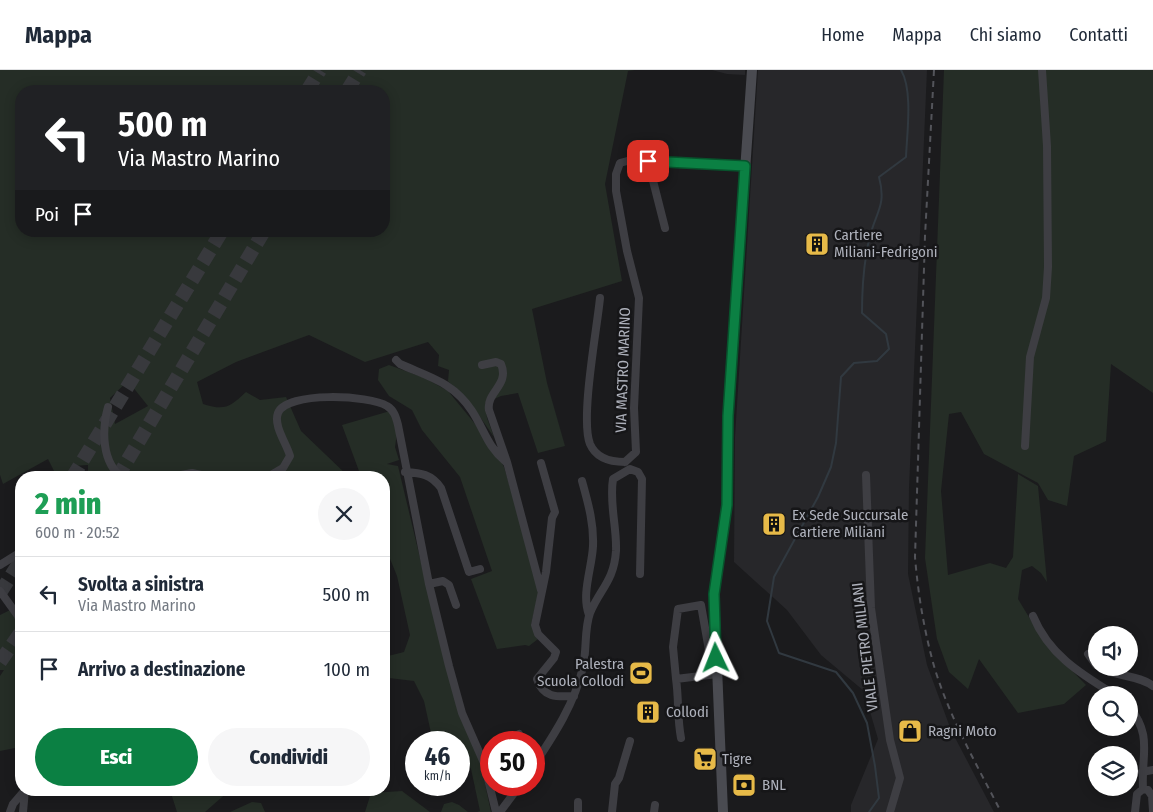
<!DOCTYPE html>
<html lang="it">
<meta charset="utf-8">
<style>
body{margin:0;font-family:"Fira Sans Condensed",sans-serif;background:#f6f6f7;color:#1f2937;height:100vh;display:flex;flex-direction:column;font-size:19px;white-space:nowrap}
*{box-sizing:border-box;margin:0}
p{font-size:16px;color:#747a83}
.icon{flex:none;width:28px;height:28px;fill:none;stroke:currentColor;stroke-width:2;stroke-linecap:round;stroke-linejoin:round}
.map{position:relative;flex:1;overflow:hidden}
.details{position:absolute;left:15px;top:401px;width:375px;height:325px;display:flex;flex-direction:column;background:#fff;border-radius:20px;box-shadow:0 2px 12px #0003}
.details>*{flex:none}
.guide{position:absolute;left:15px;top:15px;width:375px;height:152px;border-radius:20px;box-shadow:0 2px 12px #0003;background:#202124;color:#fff;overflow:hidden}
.controls{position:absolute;left:1088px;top:556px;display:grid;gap:10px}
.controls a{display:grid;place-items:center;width:50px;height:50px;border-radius:50%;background:#fff;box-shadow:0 2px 12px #0003;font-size:25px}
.speed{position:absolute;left:405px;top:661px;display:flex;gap:10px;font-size:25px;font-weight:700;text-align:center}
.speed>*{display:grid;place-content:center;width:65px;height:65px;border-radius:50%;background:#fff;box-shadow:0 2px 12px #0003;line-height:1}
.speed small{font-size:12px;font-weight:400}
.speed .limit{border:8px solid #d22;background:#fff;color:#111}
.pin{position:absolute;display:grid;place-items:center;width:42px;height:42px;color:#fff;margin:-21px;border-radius:10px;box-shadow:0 2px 8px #0006}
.me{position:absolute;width:55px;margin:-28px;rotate:358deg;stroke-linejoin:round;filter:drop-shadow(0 0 4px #0008)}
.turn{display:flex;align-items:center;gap:18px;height:105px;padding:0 20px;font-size:22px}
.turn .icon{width:65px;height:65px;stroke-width:2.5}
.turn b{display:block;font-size:35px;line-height:42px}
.then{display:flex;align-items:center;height:48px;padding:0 20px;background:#0003;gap:10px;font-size:19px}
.round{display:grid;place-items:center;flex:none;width:52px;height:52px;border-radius:26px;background:#f6f6f7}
.head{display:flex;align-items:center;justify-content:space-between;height:85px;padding:0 20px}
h1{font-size:30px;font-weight:800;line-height:38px;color:#1e9e55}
.primary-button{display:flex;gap:10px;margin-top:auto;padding:10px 20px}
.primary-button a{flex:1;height:58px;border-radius:30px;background:#0b8043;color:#fff;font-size:20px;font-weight:800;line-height:58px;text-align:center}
.primary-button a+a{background:#f6f6f7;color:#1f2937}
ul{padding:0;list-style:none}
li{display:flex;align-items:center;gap:15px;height:75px;padding:0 20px;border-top:1px solid #e0e1e3}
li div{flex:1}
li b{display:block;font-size:19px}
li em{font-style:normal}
header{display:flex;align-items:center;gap:30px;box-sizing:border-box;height:70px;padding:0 25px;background:#fff;border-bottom:1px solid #e0e1e3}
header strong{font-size:24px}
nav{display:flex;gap:28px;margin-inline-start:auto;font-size:18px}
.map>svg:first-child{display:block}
.built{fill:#27272a}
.green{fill:#252d26;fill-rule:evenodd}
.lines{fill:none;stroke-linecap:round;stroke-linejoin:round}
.stream{stroke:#313940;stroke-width:2}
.highway-tunnel{stroke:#38393d;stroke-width:14;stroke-dasharray:14 7;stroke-linecap:butt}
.street{stroke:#3e3e43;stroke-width:8}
.secondary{stroke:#4a4b51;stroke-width:10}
.rail{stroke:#53545a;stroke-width:2;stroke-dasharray:6 5;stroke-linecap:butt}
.route-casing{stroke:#07532c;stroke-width:12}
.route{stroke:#0b8043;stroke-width:9}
.labels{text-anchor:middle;stroke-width:5;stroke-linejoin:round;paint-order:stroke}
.poi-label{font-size:15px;fill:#aeb1bb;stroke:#161618;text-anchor:start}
.street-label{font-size:15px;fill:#aeb1bb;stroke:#161618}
</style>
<header>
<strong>Mappa</strong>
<nav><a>Home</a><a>Mappa</a><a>Chi siamo</a><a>Contatti</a></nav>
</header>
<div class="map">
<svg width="1153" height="742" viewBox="0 0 1153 742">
<rect width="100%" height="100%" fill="#1b1b1d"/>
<!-- built -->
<path class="built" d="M712,0H745V5L727,4Z
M758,0H927L909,418L908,504L927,595L951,660L994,742H851V735L878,669L864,621L821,585L787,540L734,492L735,367Z"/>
<!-- green -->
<path class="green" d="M0,0H635L628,1L605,114L622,211L532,239L547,313L565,376L538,383L518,323L501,326L485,333L487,348L494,367L473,337L448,311L449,300L438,296L439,285L428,272L365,292L309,265L236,292L197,312L203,334C225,341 230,337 246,322L260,330L286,327L301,361L349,407H88V395L73,396L65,407H57L48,389L3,414L0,405ZM21,21H384V161H21ZM128,311L148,336L115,354L110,328Z
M944,0H1153V323L1111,294L1106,371L1074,386L1067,436L1048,430L1038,413L984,384L961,342L949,344L941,421L948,505L990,493L1006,498L1013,487L1018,404L1038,416L1047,512L1041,503L1032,496L1022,500L1018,529L1044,572L1086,615L1064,634L1018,643L979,589L968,619L949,602L937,569L925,488Z
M389,295L425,308L448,321L494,377L504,397L540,516L531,555L538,569L529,576L525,575L497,579L471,509L492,501L460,407L422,360L412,340L389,326L378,310L379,299Z
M390,341L399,349L395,377L399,390L387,394L398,396L442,580L480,691L491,742H477L480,741L471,699L459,677V672H452L445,668V672H433L424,631L414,611L389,608L384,609V587L404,582L410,565L397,506L384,474V408L366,407L359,401L342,355Z
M20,535L21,707L16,713L20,677L0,681V606L4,600H0V545Z
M170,720H230L205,742H177Z
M402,721L430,742H365L371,723Z
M252,732L261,733L265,742H230Z
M452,732L459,735L468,742H441L444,734Z"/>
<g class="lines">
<!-- stream -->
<path class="stream" d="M869,742L879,728L875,696L867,653L853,623L836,602L779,583L767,551L774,507L818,427L831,397L836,373L841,307L854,293L877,291L889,279L886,264L862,243C862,219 864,192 869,170C875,142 887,137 879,107L906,87C907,63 913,20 901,0"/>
<!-- highway-tunnel -->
<path class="highway-tunnel" d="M307,21L320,0
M347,21L360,0
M72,408L222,161
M117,408L264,161
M0,523L21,490
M0,592L21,562"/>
<!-- street -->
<path class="street" d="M648,91L665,158
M600,228C597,259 580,349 590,374C596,388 611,392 625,392
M396,290L400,294C429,307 453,312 472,341C485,361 487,376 506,392
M482,295L496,292L501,294C510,315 486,322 489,340L507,392L541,520
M108,337C102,359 101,393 123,408
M1025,376L1030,287L1046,228L1048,197L1047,76L1042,0
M625,392L636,382L634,338L639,228L627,181L616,121V104L620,93L631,90L745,96
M541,393L555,442L552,448L546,502L535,555L538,564L556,582L554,588L537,609C543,628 557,627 574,626
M405,402C421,403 431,404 441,418L469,502L480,499
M866,405L871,538L890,670L900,708L890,742
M165,408L192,403L215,408
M266,408L283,398L290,386C287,374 273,356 278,343C286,321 370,325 387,336C394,340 396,347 398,355L429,514L449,596L462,643L484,693L496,742
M582,411C588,433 594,453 593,476C592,498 581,524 589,545
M0,495L21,482
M429,514L443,511L449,515L456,535
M0,521L18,546L21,555
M1033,546C1049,585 1081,604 1115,625
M1088,584L1096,595
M1101,598C1117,607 1139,605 1153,616
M676,609L673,577L678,539L701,535L713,603
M1129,636C1153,667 1141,683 1143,719
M681,668C677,647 679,629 676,609L717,604
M503,672L519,664
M484,693L491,683
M534,695C554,665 575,633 583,597C587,580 584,559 590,543C600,519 614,511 616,481C617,457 609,433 613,409L630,399L638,402L642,409L640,504
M1142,702L1153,700
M10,742L13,734L25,720
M23,742L25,720
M500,742L520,715
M578,742V732
M612,742L615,714L619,708L630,671
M654,742L655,735
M1135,742L1137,724L1143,719L1148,720L1152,726L1153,741"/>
<!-- secondary -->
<path class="secondary" d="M723,742L714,524L727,435L728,346L752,0"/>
<!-- rail -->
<path class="rail" d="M934,0L925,166L915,487C918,524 924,560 934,596C949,647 977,695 1001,742"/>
</g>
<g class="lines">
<!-- route casing -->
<g class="route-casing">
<path id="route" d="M648,91L745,96L728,346L727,435L714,524L716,588"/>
</g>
<!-- route -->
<use href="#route" class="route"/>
</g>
<!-- icons -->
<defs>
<g id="building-square" transform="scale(1.25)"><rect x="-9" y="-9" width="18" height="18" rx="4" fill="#e7ba48" stroke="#161618"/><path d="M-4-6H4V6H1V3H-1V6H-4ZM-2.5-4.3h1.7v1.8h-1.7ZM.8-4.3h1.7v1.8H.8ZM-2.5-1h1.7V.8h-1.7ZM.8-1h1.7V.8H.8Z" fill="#111"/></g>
<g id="stadium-square" transform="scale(1.25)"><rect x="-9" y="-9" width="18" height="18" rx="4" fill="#e7ba48" stroke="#161618"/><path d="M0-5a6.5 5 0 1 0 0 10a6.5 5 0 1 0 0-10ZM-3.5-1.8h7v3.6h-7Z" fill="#111"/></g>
<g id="shop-square" transform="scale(1.25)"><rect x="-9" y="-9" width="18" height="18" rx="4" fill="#e7ba48" stroke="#161618"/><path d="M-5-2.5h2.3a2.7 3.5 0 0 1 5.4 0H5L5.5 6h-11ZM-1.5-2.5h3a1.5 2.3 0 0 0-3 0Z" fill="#111"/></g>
<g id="supermarket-square" transform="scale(1.25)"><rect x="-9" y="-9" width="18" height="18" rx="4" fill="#e7ba48" stroke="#161618"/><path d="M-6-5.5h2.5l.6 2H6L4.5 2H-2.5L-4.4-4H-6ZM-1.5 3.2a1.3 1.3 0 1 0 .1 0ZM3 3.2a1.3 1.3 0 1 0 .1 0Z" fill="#111"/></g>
<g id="bank-square" transform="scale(1.25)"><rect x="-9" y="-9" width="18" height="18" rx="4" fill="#e7ba48" stroke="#161618"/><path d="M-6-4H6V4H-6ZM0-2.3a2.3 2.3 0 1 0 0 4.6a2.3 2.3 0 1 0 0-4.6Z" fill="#111"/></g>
</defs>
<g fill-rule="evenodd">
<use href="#building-square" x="817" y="174"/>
<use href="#building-square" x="774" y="454"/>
<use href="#stadium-square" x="641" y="603"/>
<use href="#building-square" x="648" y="642"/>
<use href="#shop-square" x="910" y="661"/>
<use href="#supermarket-square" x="705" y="689"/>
<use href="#bank-square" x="744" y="715"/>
</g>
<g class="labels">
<!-- poi labels -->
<g class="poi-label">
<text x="834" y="170">Cartiere<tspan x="834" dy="17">Miliani-Fedrigoni</tspan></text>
<text x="792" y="450">Ex Sede Succursale<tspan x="792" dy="17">Cartiere Miliani</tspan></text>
<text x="624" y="599" text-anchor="end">Palestra<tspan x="624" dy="17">Scuola Collodi</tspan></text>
<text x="666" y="647">Collodi</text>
<text x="928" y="666">Ragni Moto</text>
<text x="722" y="694">Tigre</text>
<text x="762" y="720">BNL</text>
</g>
<!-- street labels -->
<g class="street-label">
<text transform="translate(623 300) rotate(-88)" y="5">VIA MASTRO MARINO</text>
<text transform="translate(865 577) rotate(-97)" y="5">VIALE PIETRO MILIANI</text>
</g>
</g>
</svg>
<div class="controls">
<a><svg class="icon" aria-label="sound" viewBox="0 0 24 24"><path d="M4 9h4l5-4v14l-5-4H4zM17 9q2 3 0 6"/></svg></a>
<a><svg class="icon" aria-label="search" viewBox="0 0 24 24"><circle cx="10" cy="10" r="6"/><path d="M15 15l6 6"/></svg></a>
<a><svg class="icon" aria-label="layers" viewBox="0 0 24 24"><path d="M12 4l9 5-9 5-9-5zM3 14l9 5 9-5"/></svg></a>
</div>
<div class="speed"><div>46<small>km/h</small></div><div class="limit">50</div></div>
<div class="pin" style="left:648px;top:91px;background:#d93025"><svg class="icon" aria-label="arrive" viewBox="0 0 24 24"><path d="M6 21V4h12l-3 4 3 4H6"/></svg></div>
<svg class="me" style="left:716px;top:588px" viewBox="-20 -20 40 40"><path d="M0-17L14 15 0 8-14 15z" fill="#0b8043" stroke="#fff" stroke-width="4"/></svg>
<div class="guide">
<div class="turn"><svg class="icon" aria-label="left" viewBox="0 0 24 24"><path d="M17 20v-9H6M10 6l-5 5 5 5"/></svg><div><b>500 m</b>Via Mastro Marino</div></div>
<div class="then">Poi<svg class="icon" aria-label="arrive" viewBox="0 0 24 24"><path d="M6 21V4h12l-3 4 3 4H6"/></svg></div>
</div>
<section class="details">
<div class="head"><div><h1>2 min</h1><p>600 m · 20:52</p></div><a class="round"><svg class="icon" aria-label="close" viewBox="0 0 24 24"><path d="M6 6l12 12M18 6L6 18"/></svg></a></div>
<ul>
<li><svg class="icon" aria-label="left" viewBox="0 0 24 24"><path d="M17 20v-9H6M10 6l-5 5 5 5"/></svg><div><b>Svolta a sinistra</b><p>Via Mastro Marino</p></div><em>500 m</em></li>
<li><svg class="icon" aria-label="arrive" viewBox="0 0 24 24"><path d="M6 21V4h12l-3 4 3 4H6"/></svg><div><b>Arrivo a destinazione</b></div><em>100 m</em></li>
</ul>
<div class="primary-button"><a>Esci</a><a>Condividi</a></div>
</section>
</div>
